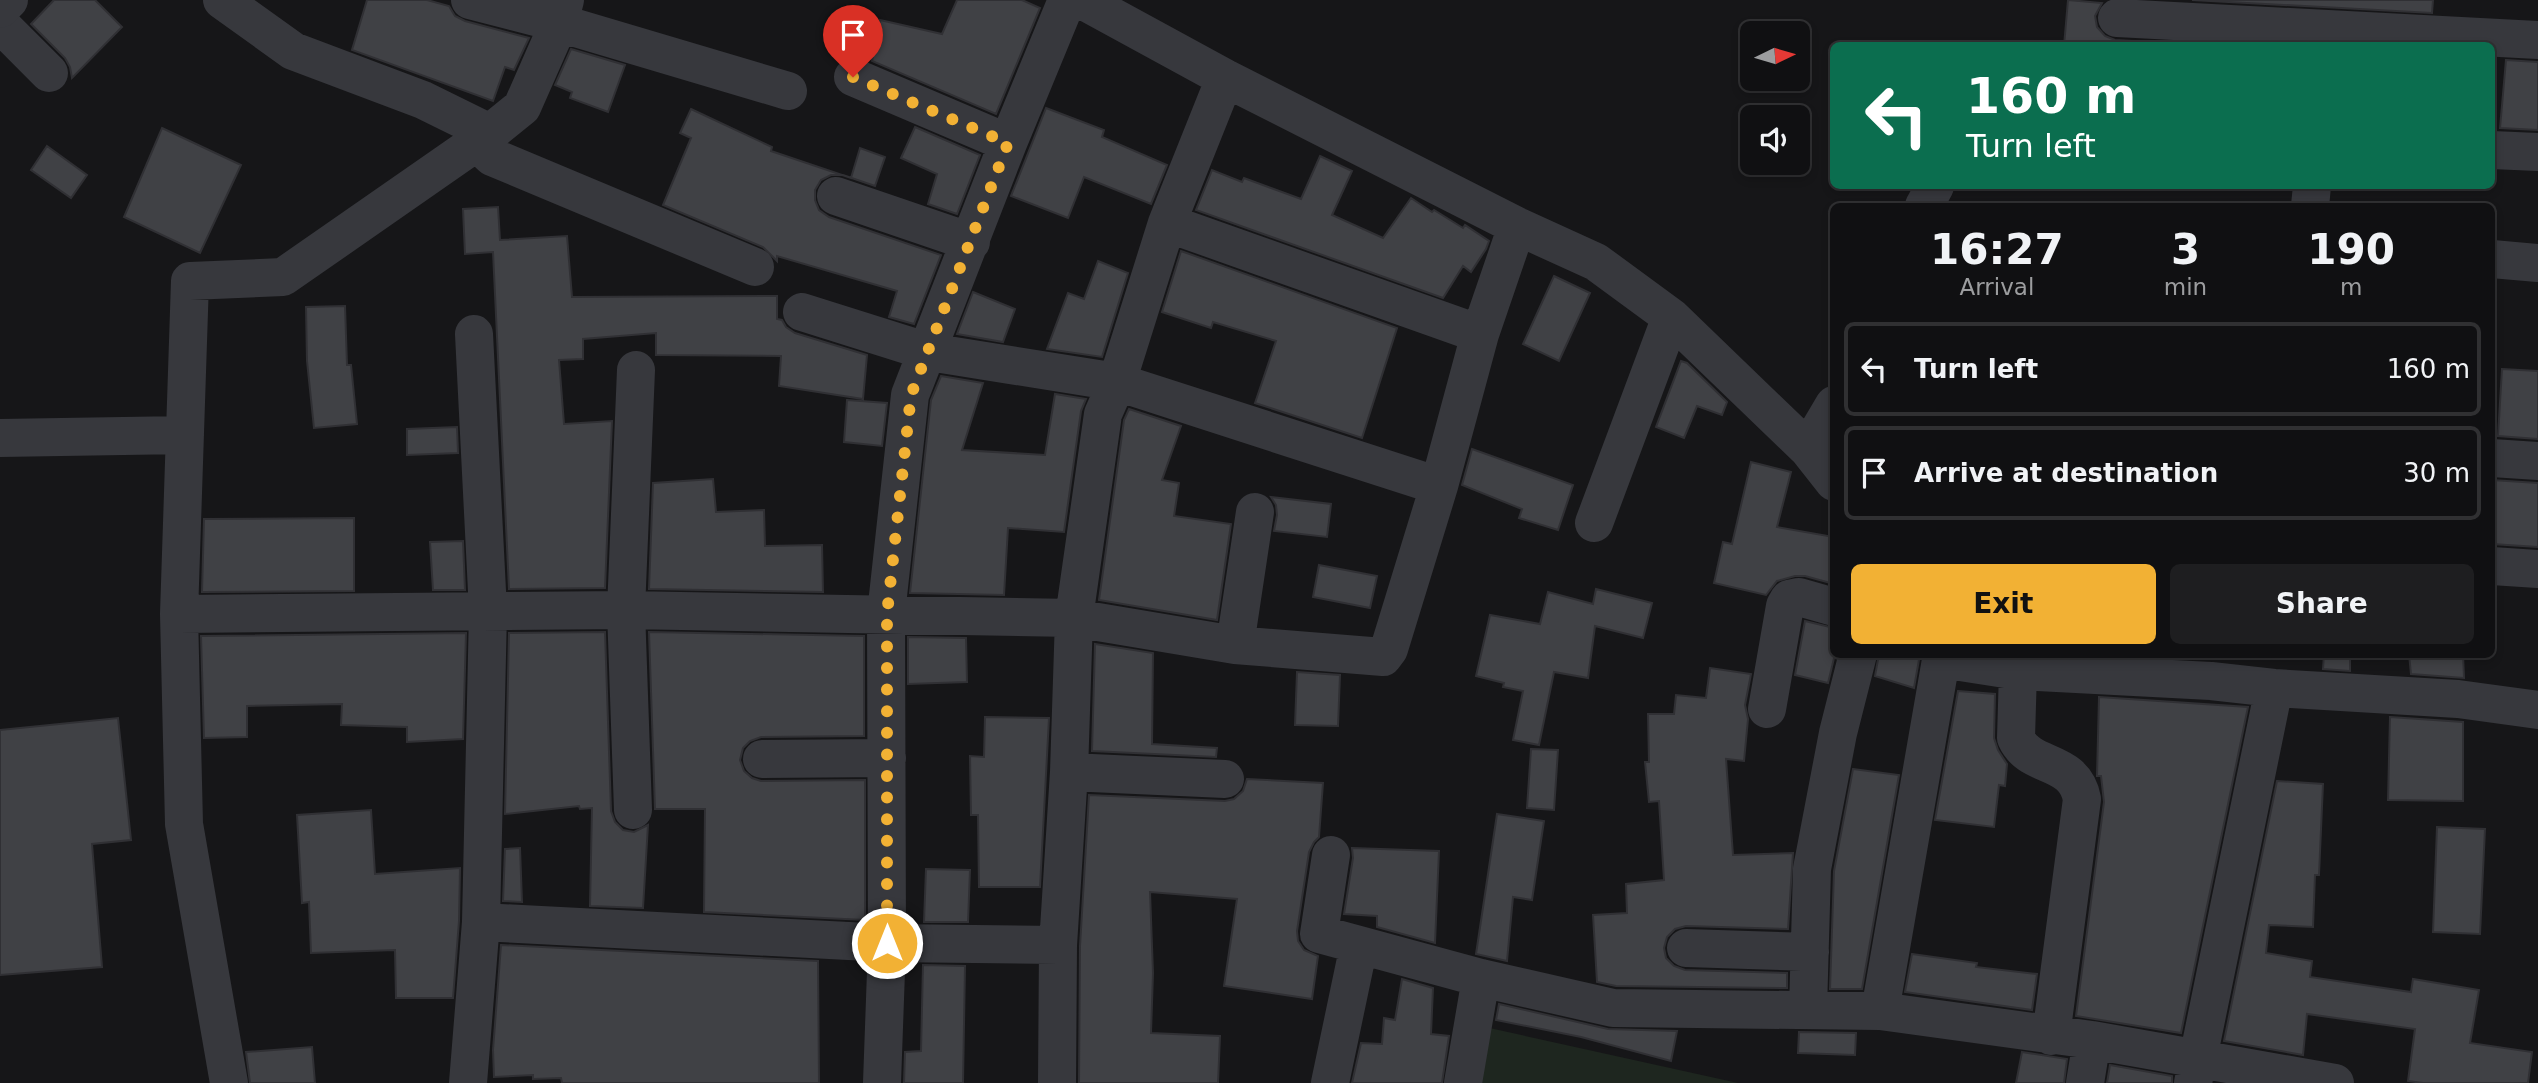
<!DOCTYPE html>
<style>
body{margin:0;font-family:"DejaVu Sans",sans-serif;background:#1e1e20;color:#f1f3f6;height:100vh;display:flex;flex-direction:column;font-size:26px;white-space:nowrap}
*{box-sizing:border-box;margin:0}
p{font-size:23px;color:#9c9d9f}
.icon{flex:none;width:38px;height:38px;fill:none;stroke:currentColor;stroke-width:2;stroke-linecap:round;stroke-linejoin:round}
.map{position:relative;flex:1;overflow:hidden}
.side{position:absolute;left:1830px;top:203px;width:665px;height:455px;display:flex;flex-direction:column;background:#101012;border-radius:10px;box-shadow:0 4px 10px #0003,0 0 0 2px #303032}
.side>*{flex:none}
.top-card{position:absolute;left:1830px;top:42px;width:665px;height:147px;border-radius:10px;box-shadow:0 4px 10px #0003,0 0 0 2px #303032;background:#0b6e4f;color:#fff;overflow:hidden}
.needle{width:46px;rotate:85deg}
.fabs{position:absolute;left:1740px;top:21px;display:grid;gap:14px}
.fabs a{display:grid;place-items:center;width:70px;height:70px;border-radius:10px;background:#101012;box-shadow:0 4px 10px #0003,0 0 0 2px #303032;font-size:35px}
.pin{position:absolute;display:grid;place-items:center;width:60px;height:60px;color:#fff;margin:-72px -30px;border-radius:50% 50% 50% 0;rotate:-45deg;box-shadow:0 0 7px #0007}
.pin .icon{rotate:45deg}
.me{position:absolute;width:77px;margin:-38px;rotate:0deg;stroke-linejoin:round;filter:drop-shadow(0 0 5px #0008)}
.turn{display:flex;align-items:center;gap:24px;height:147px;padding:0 21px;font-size:32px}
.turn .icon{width:91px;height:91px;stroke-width:2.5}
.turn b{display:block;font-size:49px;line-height:60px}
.eta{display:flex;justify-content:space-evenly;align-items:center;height:119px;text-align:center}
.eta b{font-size:42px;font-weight:600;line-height:49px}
.primary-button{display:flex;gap:14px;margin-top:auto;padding:14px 21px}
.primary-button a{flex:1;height:80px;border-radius:10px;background:#f2b134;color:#111;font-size:28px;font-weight:600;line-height:80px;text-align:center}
.primary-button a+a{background:#1e1e20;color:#f1f3f6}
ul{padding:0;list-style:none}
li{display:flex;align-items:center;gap:21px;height:94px;margin:0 14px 10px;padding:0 7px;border:4px solid #303032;border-radius:10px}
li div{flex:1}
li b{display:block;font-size:26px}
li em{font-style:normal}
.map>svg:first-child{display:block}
.green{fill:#1e261f}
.building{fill:#404145;stroke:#303034;stroke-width:2}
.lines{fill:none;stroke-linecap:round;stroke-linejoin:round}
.minor{stroke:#37383d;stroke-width:38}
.tertiary{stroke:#37383d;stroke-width:38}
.route{stroke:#f2b134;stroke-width:12;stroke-dasharray:0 21.6}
</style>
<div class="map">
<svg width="2538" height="1083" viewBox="0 0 2538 1083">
<rect width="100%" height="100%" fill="#161618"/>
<!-- green -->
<path class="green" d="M1485,1027L1738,1083H1476Z"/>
<!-- building -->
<path class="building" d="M54,0H95L122,27L72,78L70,67L65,58L31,24Z
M367,0H427L449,6L455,16L465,21L529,38L514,70L505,67L493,101L352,50Z
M957,0H1022L1040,8L996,114L872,61L880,20L942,34Z
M2068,0L2102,3L2095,16L2097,27L2105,36L2115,40L2224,46H2064Z
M2192,0H2433L2432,13Z
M571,49L625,65L608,112L570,98L572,92L555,85Z
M2506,60L2538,62V130L2500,128Z
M1046,108L1104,130L1102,137L1167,165L1151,204L1084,177L1068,218L1011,196Z
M691,109L772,147L771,151L851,178L860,148L885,157L875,186L843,175H831L821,180L815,190V200L819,210L829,217L941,255L914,324L889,317L897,291L777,256V261L763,247L663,205L691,138L680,133Z
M915,127L980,155L957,214L928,204L937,174L901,158Z
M162,128L241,165L200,253L124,217Z
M47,146L87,175L71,198L31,170Z
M1320,156L1352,171L1332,215L1383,238L1411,198L1432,212L1434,210L1463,228L1465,225L1489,241L1486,249L1471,272L1463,266L1443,298L1196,210L1212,170L1242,182L1244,178L1301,199Z
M498,207L500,240L567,236L572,297L777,296V319L782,320L786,327L795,333L867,355L863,399L779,386L781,356L656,355V333L583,339V359L559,360L564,424L612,421L605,588L509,589L493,252L465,254L463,209Z
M1181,251L1397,328L1362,438L1255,403L1276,341L1213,322L1211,328L1162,312Z
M1098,261L1128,273L1102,357L1047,349L1068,293L1084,299Z
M1554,276L1590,293L1559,361L1523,344Z
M973,292L1015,309L1003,342L957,334Z
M345,306L347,365H351L357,424L314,428L307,361L306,307Z
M1681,361L1687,363L1727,402L1722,415L1697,406L1684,438L1656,427Z
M2502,369L2538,371V439L2498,436Z
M941,376L983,383L962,450L1045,455L1055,394L1086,399L1081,411L1064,532L1008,528L1004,595L910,593L931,400Z
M847,400L887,403L882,446L844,442Z
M1129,409L1181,426L1162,480L1179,483L1174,516L1231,524L1217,620L1099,600L1124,420Z
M457,427L458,453L407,455V429Z
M1472,449L1573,485L1558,530L1519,518L1522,509L1462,485Z
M1751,462L1791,472L1777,527L1834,537V584L1805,576H1795L1777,581L1766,595L1714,583L1723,542L1732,544Z
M713,479L716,512L764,510L765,546L822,545L823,592L649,589L653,483Z
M2492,480L2538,483V547L2492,544Z
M1271,497L1331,504L1327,537L1274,531L1277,515L1276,505Z
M354,518V591L202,592L204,519Z
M463,541L465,590H433L430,542Z
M1319,565L1377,576L1370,608L1313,597Z
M1596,589L1652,603L1643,638L1595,626L1588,678L1554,672L1539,745L1513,740L1523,691L1503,687L1504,683L1476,676L1490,615L1540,624L1548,592L1593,604Z
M1805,621L1834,628L1835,654L1828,683L1795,675Z
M605,632L611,811L615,822L623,830L634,832L648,825L643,908L590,906L592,808L580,809L579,806L505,814L509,633Z
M649,632L864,636V736L761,737L750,741L743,748L740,760L744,771L752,778L761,781L865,780V920L704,912L705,809H655Z
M466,633L463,739L407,742V727L341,725L342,704L247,706V737L204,738L201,636Z
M908,637L966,638L967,682L908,684Z
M1095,644L1153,653L1152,744L1217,748L1216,757L1092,751Z
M1879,654H1920L1914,688L1875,676Z
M2324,654H2350V671L2323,669Z
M2409,654H2463L2464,678L2411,674Z
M1710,668L1751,674L1745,705L1748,719L1744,761L1726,759L1733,855L1793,853L1788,929L1686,926L1675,929L1667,937L1664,948L1666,958L1674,966L1685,970L1787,973V988L1616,986L1597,982L1593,915L1627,913L1626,884L1664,880L1659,801L1649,802L1645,762H1649L1648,714H1674L1676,695L1706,698Z
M1297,672L1340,675L1338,726L1295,725Z
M1958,691L1995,694L1994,738L1998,750L2007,764L2005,786L1999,785L1994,827L1935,820Z
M2099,697L2248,707L2181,1033L2076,1016L2104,802L2101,776H2097Z
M985,717L1049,718L1040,887H979L978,815H971L970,756L984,757Z
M2390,717L2463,722V801L2388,800Z
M118,718L131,840L92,844L102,967L0,975V730Z
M1531,749L1558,750L1554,810L1527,808Z
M1853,769L1899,775L1862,989H1830L1834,871Z
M1247,779L1323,783L1319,837L1314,842L1309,852L1297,931L1298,941L1304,950L1318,956L1312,999L1224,986L1237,899L1150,892L1153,973L1151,1033L1220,1036L1218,1083H1079L1080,946L1089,795L1225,801L1234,799L1243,791Z
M2277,781L2323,784L2319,875H2315L2313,927L2269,925L2266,953L2312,961L2310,977L2411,992L2413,979L2479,990L2470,1043L2532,1052L2528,1083H2423L2408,1081L2415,1029L2307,1014L2303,1055L2224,1041Z
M371,810L375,874L460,868L459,921L453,998H396L395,950L311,953L309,902L302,903L297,815Z
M1497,814L1544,821L1532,900L1513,897L1507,961L1476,954Z
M2437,827L2485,829L2480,934L2433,932Z
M520,848L522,902L503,901L505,849Z
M1352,848L1439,851L1435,943L1377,927V916L1344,914L1353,858Z
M926,869L970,870L968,922H924Z
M501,945L818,961L819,1083H562L561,1078L533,1079V1075L494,1077L493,1050Z
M1912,954L1977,963L1976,967L2037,974L2032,1010L1905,992Z
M923,965L965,966L963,1083H904L905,1052L921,1051Z
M1402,979L1433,988L1431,1034L1449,1036L1442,1083H1352L1361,1043L1382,1044L1384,1018L1395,1020Z
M1499,1004L1608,1029L1677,1031L1671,1061L1581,1037L1496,1020Z
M1799,1032L1856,1033L1855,1055L1798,1053Z
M312,1047L315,1083H250L246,1052Z
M2022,1052L2067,1059L2064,1083H2016Z
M2110,1065L2172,1076V1083H2107Z"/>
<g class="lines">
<!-- minor -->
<path class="minor" d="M222,0L293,51L423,100L490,133
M470,0L559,23L788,91
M1082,0L1225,78L1517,226L1596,262L1671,317L1808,449L1834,482
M2117,18L2538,40
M0,24L49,73
M853,77L1008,143
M476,142L492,157L755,267
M2492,150L2538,152
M836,196L971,242
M1924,206L1935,186
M2310,206L2312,186
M1167,223L1480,334
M2492,259L2538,263
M802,312L929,352L1117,382L1439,486L1480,334L1517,226
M0,438L185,435
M1808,449L1834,405
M2492,458L2538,461
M1594,523L1671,317
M2492,566L2538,569
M179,614L626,610L1074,618L1235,645L1383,657L1389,649L1439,486
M1235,645L1255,512
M1941,659L2018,671L2211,681L2274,688L2458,699L2538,710
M2018,671L2016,738C2030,770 2074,757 2082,799L2051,1036
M1767,709L1785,606L1789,599L1799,597L1834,607
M762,759L887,758
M1069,772L1225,779
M633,810L626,610L636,370
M1331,855L1319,934L1481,978L1613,1008L1880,1011L2092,1040L2335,1083
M481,922L887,943L1058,945
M1686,948L1810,952
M1808,1010L1812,869L1838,733L1858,654
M1880,1011L1942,654
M229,1083L184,824L179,614L190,281L283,277L490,133L522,107L559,23L565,0
M468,1083L481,922L488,611L474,334
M882,1083L887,943L886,614L910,395L1008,143L1067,0
M1057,1083L1058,945L1069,772L1074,618L1103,414L1117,382L1167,223L1225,78
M1330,1083L1359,945
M1463,1083L1481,978
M2085,1083L2092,1040
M2193,1083L2274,688"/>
<!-- tertiary -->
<path class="tertiary" d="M0,9L9,0"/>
</g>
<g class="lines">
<!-- route -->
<path class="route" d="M853,77L1008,143L911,395L887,614V943"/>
</g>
</svg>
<div class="fabs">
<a><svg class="needle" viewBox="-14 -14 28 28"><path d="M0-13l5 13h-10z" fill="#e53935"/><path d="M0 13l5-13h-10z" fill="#9c9d9f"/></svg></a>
<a><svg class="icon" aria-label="sound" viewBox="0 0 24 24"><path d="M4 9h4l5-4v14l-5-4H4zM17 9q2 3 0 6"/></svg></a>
</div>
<div class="pin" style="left:853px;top:77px;background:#d93025"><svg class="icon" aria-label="arrive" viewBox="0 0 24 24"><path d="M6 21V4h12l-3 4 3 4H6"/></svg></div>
<svg class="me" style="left:887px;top:943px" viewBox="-20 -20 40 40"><circle r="17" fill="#f2b134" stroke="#fff" stroke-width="3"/><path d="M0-11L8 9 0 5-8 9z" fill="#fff"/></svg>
<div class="top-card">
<div class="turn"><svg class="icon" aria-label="left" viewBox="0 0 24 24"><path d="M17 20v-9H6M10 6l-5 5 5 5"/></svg><div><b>160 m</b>Turn left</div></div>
</div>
<section class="side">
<div class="eta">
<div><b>16:27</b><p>Arrival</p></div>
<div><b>3</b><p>min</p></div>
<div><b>190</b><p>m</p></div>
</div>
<ul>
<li><svg class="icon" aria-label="left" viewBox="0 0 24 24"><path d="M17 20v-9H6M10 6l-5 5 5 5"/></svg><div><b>Turn left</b></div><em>160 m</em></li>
<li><svg class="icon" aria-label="arrive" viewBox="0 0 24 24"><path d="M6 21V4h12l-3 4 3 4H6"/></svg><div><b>Arrive at destination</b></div><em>30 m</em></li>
</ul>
<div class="primary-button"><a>Exit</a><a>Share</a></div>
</section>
</div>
